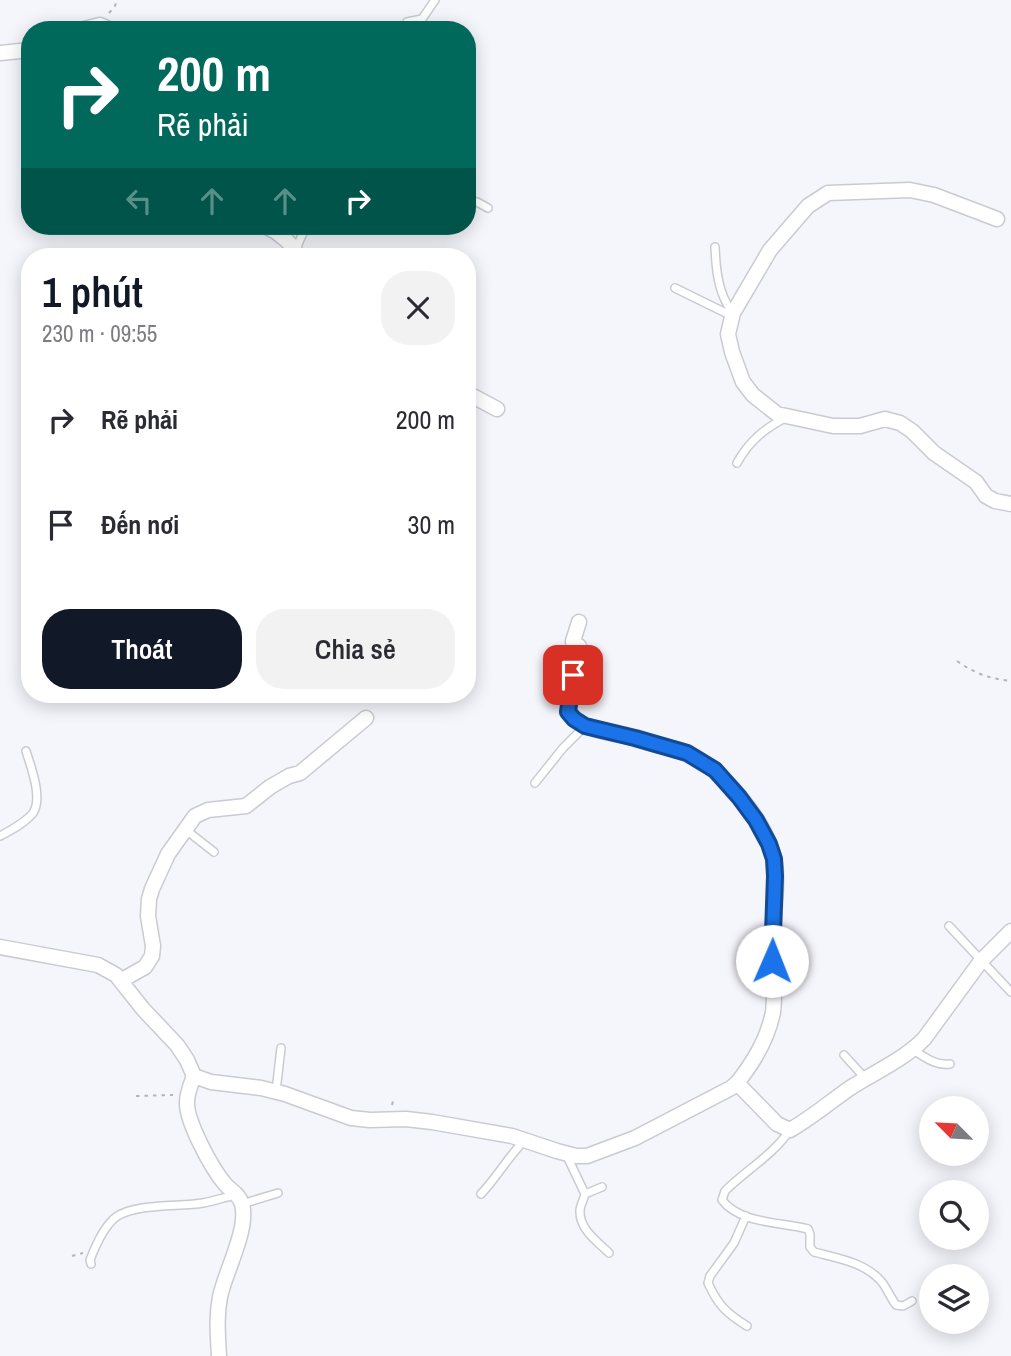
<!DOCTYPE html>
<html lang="vi">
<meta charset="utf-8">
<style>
body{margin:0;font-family:"Archivo Narrow",sans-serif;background:#f2f2f3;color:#2b2b33;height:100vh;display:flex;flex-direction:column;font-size:26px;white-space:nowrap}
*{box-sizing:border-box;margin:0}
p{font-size:23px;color:#7c7c81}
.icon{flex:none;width:38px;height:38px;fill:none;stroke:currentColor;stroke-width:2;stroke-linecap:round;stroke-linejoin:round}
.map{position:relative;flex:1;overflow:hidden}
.details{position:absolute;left:21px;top:248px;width:455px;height:455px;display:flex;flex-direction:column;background:#fff;border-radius:28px;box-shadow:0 4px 18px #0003}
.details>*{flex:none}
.banner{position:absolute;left:21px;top:21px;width:455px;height:214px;border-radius:28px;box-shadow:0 4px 18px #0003;background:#00695c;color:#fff;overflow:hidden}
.needle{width:46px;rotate:294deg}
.controls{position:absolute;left:919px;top:1096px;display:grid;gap:14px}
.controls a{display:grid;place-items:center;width:70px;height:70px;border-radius:50%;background:#fff;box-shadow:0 4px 18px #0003;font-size:35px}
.pin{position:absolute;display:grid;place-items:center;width:60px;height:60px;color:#fff;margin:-30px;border-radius:14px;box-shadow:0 4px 10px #0006}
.me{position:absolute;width:77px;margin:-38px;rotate:1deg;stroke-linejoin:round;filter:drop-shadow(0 0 5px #0008)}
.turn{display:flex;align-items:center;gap:24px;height:147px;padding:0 21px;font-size:32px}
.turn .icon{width:91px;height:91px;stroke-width:2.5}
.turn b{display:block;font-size:49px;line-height:60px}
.lanes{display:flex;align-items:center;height:66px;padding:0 21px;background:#0003;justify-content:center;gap:35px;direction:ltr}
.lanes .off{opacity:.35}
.round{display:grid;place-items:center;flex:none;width:74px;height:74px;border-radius:28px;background:#f2f2f3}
.summary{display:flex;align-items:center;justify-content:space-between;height:119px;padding:0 21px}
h1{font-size:42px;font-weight:600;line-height:52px;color:#111827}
.button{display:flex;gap:14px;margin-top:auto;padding:14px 21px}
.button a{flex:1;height:80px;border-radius:28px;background:#111827;color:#fff;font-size:28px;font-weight:600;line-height:80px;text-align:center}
.button a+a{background:#f2f2f3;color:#2b2b33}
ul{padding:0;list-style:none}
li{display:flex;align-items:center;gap:21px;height:105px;padding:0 21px}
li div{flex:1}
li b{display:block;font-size:26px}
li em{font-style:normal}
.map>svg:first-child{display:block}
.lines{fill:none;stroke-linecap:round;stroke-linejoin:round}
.service-casing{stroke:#cacbd1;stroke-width:10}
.minor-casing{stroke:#cacbd1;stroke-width:17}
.path{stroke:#b3b3b9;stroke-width:2;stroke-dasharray:3.5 5;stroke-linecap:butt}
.service{stroke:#fff;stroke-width:7}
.minor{stroke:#fff;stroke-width:14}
.route-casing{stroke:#114b97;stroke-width:18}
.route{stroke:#1a73e8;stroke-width:12}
</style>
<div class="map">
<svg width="1011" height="1356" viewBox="0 0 1011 1356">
<rect width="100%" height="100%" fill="#f5f5fc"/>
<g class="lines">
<!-- service casing -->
<g class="service-casing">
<path id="service" d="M407,22L422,19L435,0
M467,199L477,202L488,208
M715,247C716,270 718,293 732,312
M296,249L306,226
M675,288L732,316
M737,463C749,441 765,428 787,417
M535,783L563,748L585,726
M186,830L214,852
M0,836C11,830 25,823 33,813C43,798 31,767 26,751
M949,926L1011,992
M742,960L772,961
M913,1050C925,1057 935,1066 950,1064
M844,1055L865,1078
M276,1091L281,1048
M790,1130C773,1155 746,1170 725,1191L722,1200C740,1224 782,1222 808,1229L810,1234V1247L814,1252C837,1258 864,1262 881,1281C887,1288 890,1297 896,1305L903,1306L912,1301
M566,1154L585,1194C584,1200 580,1205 580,1211C579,1229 598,1242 609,1253
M481,1194C497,1177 508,1157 524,1141
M585,1194L602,1187
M242,1204L278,1193
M746,1216L734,1243L710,1276L708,1283C718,1305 726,1313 747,1326
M91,1264L90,1260C95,1247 104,1226 116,1217C135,1203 180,1207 203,1203C214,1201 225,1197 236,1195"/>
</g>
<!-- minor casing -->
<g class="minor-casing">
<path id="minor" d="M80,30L100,25L111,30
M0,53L30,50
M997,219L934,195L910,190L828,193L808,206L770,250L733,313L728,334L732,352L743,382L753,395L777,414L833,426H860L885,419L900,423L912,431L934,453L976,482L986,496L995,501L1011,504
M265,226C278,232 294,244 298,257
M467,393L497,409
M579,622L573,641L574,649L579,646L569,698L568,712C583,731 609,732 631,737C640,739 648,743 657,745C667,747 678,749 687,753C722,769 765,820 774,858C779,880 773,914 773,938C772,962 776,988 773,1012C768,1038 753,1063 737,1083
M0,947L98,965L116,975L143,1009L177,1045L187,1060L194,1076L211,1082L261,1088L285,1094L351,1118L370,1120L406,1119L432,1122L512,1136L557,1151L576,1156H587L635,1138L731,1088L737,1083L777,1124L790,1130C811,1118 830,1102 850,1088C875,1072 903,1060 924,1039L981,961L1011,931
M122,980L145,967L152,956L153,946L148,916L149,899L152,889L168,854L195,816L208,810L246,806L270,787L289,776L300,773L366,718
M194,1076C191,1084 187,1093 187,1102C186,1121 212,1169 225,1184C231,1191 239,1194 242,1204C249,1229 225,1272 220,1297C216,1317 218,1336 219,1356"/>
</g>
<!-- path -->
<path class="path" d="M109,13L115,6L117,0
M957,661C974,673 990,679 1011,681
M136,1096L173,1095
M392,1105L394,1097
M72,1256L83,1253"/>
<!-- service -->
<use href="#service" class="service"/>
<!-- minor -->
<use href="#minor" class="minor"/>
</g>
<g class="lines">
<!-- route casing -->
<g class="route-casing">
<path id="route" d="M573,675L568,712L574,719L585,726L635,738L687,753L715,770L739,797L756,820L769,844L774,859L775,876L772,961"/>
</g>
<!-- route -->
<use href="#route" class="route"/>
</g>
</svg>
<div class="controls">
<a><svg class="needle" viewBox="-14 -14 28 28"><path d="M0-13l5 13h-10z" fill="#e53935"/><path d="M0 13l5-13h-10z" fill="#7c7c81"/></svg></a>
<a><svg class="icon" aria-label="search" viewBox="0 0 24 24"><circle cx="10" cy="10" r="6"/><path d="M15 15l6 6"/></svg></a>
<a><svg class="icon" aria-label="layers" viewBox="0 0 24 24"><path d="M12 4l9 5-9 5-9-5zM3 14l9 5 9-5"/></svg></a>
</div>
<div class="pin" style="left:573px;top:675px;background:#d93025"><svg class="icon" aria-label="arrive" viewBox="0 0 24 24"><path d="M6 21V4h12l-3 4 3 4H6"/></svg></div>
<svg class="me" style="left:772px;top:961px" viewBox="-20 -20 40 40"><circle r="19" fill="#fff"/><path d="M0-13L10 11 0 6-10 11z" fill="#1a73e8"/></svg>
<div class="banner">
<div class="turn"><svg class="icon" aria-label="right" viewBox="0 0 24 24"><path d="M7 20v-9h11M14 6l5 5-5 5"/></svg><div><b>200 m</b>Rẽ phải</div></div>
<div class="lanes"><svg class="icon off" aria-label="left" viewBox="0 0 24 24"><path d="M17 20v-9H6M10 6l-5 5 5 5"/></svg><svg class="icon off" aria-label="ahead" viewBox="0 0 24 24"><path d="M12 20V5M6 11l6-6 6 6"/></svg><svg class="icon off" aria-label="ahead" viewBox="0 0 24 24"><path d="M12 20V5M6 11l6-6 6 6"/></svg><svg class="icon" aria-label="right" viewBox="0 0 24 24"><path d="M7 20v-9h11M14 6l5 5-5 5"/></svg></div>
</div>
<section class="details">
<div class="summary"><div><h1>1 phút</h1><p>230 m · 09:55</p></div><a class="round"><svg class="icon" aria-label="close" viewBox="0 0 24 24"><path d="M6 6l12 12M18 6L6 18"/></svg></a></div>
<ul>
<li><svg class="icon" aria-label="right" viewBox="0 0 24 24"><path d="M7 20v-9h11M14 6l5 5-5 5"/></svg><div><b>Rẽ phải</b></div><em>200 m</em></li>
<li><svg class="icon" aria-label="arrive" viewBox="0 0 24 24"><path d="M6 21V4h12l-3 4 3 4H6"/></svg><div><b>Đến nơi</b></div><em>30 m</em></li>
</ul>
<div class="button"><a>Thoát</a><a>Chia sẻ</a></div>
</section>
</div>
